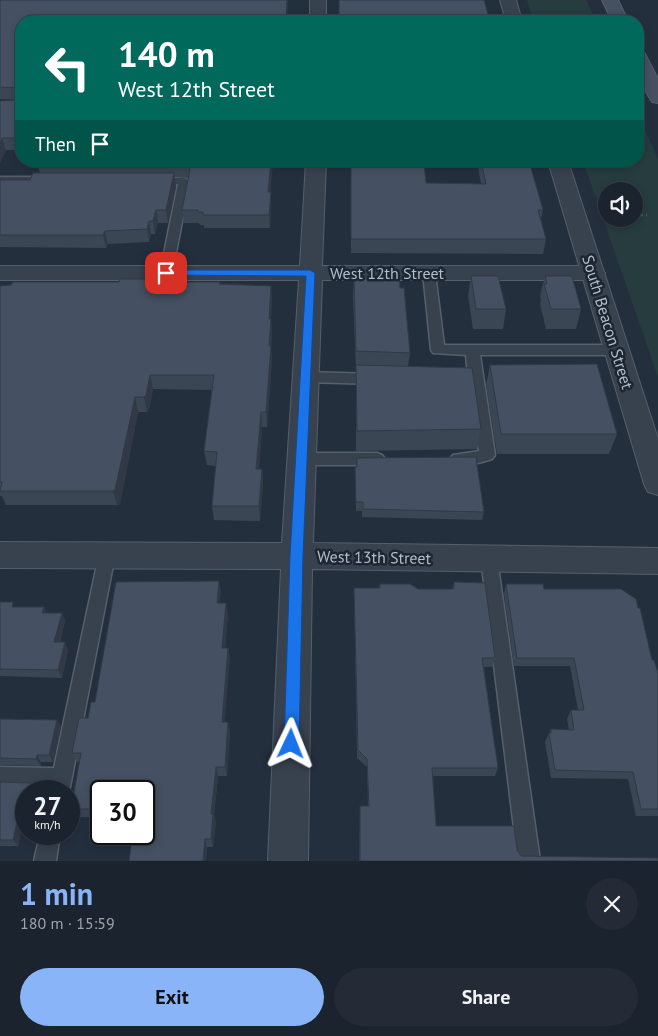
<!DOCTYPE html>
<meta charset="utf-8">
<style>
body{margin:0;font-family:"PT Sans",sans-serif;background:#242b36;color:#f1f3f6;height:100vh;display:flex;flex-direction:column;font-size:19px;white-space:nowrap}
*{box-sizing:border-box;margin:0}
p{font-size:16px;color:#a0a4aa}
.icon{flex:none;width:28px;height:28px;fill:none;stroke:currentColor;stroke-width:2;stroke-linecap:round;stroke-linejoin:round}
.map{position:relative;height:861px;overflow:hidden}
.sheet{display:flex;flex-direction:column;background:#1b232e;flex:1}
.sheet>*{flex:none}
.hud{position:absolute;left:15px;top:15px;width:629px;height:152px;border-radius:20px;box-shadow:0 2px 8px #0003,0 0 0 1px #39404a;background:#00695c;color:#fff;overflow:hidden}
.buttons{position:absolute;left:598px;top:182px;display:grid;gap:10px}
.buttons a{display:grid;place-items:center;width:45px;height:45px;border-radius:50%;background:#1b232e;box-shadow:0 2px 8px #0003,0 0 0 1px #39404a;font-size:25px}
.speed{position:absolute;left:15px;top:780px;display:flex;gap:10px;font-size:25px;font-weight:700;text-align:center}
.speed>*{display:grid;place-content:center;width:65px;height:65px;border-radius:50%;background:#1b232e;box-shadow:0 2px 8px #0003,0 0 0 1px #39404a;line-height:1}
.speed small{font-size:12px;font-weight:400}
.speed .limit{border:2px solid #111;border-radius:8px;background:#fff;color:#111}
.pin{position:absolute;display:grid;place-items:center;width:42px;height:42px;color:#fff;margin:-21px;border-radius:10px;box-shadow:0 2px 8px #0006}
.me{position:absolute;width:55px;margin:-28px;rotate:2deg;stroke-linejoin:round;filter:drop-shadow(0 0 4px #0008)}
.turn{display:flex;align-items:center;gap:18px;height:105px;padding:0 20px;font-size:22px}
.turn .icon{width:65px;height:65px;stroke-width:2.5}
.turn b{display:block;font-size:35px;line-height:42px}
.then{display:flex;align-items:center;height:48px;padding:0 20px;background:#0003;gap:10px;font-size:19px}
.round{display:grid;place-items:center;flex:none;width:52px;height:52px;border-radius:26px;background:#242b36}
.summary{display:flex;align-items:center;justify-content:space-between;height:85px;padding:0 20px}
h1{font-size:30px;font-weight:600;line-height:38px;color:#8ab4f8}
.primary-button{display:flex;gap:10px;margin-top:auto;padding:10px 20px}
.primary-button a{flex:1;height:58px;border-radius:30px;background:#8ab4f8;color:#111;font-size:20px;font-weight:600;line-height:58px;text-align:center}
.primary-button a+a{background:#242b36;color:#f1f3f6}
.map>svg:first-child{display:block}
.green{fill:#263c3f;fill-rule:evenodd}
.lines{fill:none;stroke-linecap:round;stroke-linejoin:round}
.service-casing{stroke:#565f6c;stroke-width:3}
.minor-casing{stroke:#565f6c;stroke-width:2}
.tertiary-casing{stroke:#565f6c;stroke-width:2}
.secondary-casing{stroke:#565f6c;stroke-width:2}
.path{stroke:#44595c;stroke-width:2.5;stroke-dasharray:3 3;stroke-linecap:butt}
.service{fill:#38414e;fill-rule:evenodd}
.minor{fill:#38414e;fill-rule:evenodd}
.tertiary{fill:#38414e;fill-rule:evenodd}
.secondary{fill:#465061;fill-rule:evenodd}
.wall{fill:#3b4654}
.shaded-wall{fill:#303945}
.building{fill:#455162;stroke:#303945}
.route{fill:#1a73e8;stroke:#114b97}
.labels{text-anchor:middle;stroke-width:5;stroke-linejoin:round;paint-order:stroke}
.street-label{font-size:16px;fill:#b4bcc9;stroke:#1d2633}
</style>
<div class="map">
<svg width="658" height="861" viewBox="0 0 658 861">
<rect width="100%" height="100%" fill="#242f3e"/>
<!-- green -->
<path class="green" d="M527,0H586L596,21H534Z
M638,114L658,159V377L583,161H638ZM606,191H634V219H606Z"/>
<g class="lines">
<!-- service casing -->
<g class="service-casing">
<path id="service" d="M0,177H49L55,180L49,183H0Z
M155,178H184L190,181L172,273L166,277L160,273L178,184L151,183L149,181Z
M429,269L435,273L444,345H617L622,347L624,350L622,353L617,355H480L495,455L492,459C480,463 465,467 453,463L450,459L453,455L479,451L470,386L449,384L447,380L449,376H468L466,355L433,353L431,350L423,273Z
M305,372L376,374L381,375L383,379L381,383L376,384L305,382L300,381L298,377L300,373Z
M301,453H377L382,455L385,459L382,463L377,465H301L296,463L293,459L296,455Z
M107,548L113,550L115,555L69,792L49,791V788L0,787V767L54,768L99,555L101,550Z
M489,552L495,554L497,559L540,861H518L481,559L483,554Z
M40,834H60L56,861H34Z"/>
</g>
<!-- minor casing -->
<g class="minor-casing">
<path id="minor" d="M310,0H326V21H310Z
M306,161H326L322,266H593L601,268L605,273L601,278L593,280H322L313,543L658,548V574L312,569L308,861H268L281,569L0,568V542L282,543L299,280H0V266H300Z"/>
</g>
<!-- tertiary casing -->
<g class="tertiary-casing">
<path id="tertiary" d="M500,0H516L522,21H506Z
M548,161H568L658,439V495L648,492L644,484Z"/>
</g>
<!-- secondary casing -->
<g class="secondary-casing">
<path id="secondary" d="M602,0H618L628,21H612Z
M638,51L644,52L658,79V103L652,102C641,86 636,69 638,51Z"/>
</g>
<!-- path -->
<path class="path" d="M634,215H647"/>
<!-- service -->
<use href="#service" class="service"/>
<!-- minor -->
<use href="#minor" class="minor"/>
<!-- tertiary -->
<use href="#tertiary" class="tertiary"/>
<!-- secondary -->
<use href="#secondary" class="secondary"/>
</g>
<!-- wall -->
<path class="wall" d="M0,0L288,5L21,21V150H6L0,162V101L19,100L0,99Z
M38,161H273L270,192L271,205L270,228H204V225H200L199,223H184L182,210L188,178L174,177L176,186L168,223H158L155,234H151L149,242L108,244L106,248L0,247V180H30L40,173L37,163Z
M351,161L426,183L481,184L477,161H529L543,210L541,219L546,239L543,254L351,253Z
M471,276L506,309L503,329H473L468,296Z
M545,276L581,309L576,329H546L540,304L541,299L540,296Z
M354,277L400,288L410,353L408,366L481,429L477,449L356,451V371L353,297Z
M160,279L161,282H220V284L271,286L272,301L271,319L272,333L271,348L272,361L267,427H262L259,469H262L263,484L260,521L214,520L212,506L216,466L207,465L204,451L212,390L153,389L149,409L147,412H138L120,504L117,505H6L2,496H0V286L119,282Z
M490,365L617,434L609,454H497L486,385Z
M357,458L484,512L482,520L362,517V511H356L355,476Z
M454,582L495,658L492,667H484L498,768L495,776H433L436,826L517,850L521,856L658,861H359L360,806H368L367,767L357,758L354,588H379L380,584L418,589H452Z
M506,584L544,589L638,608L652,660L658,673V816H636L628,779L551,778L545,742L551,729L569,730L567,719L571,710H578L570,666H514L504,594Z
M221,591L219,603L228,613L225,648H228L230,657L224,722H228L230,731L227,776H218L214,815L216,821L213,847H207L206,861H129L131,846L126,845L122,837L144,791H101V817H75L71,809L79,762H77L72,753L95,702Z
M0,602L15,607L47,613H62L65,621L60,642L68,650L62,678L0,676Z
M0,719L57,720L61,727L53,762H41V766L0,765Z
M0,782L31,783L35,790L26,791V828H22L18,846H0Z"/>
<!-- shaded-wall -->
<path class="shaded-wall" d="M287,0H288V5L287,21H286Z
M2,138L6,150L0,162V143Z
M271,161H273L269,205L268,192Z
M174,173L176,186L168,223L166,210Z
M271,192V205L270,228L269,215Z
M156,210L158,223L155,234L153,221Z
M149,221L151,234L149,242L147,229Z
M105,231L108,244L106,248L103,235Z
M271,286L272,301L270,333L269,319Z
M271,319L272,333L271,348L272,361L267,427L266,412Z
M150,375L153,389L149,409L147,412L144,397Z
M135,397L138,412L120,504L117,505L113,491Z
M261,412L262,427L258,484L256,469Z
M262,469L263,484L260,521L259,506Z
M219,581L221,591L218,613L217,603Z
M226,603L228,613L224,657L222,648Z
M44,607L48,615L42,613Z
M62,613L65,621L58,650L54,642Z
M65,642L68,650L62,678L58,670Z
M228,648L230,657L224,731L222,722Z
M57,720L61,727L53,762L49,755Z
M228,722L230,731L227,776L225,767Z
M37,755L41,762V766L36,759Z
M216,767L218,776L214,815L216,821L213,847L211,839V814Z
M31,783L35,790V791H29Z
M26,804V828L22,822Z
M17,822L22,828L18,846L13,840Z
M205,839L207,847L206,861H203Z"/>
<!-- building -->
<path class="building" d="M0,0H287L286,21H21V138H2L0,143V101L19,100V88L0,87Z
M339,0H484L490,21H339Z
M38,161H271L268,192H271L269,215H203V212H198V210H182L190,169L186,165L37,163Z
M351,161H424L426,183L486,184L481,161H529L543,210H538L546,239H351Z
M33,173H174L166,210H156L153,221H149L147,229L105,231L103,235H0V180H30Z
M471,276H498L506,309H476Z
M545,276H572L581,309H551L544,284H547Z
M354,277H399L400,288H404L410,353L356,351Z
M120,279H160V282H220L219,284L271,286L269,319H271L269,346H271L266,412H261L256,469H262L259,506H212L217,452L204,451L214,375H150L146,395L144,397H135L115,490L113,491H0L2,482H0V286L11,285L13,282H119Z
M597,364L617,434H501L490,365Z
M356,365L472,368L481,429L357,431Z
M476,457L484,512L363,509V502H356L355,467H357V458Z
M219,581L217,603H226L222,648H228L222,722H228L225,767H216L211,814H213L211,839H205L203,861H129L132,839L122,837V834H144V791H101V809H71L81,753H72L79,718H88L91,702H95L116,582Z
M454,582L485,583L495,658H482L498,768H432L436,826H514L517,850L521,856L658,858V861H360V806H369L367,759L358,750L354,588H380V584H410L418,589H454Z
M506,584H543L544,589H621L636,599L638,608H640L652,660H654L658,673V809H641L633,772L555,770L549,733H551V729L574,730L571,710H584L574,658H517Z
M0,602H13L12,607H44L42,613H62L54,642H65L58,670L0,669Z
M0,719L57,720L49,755H37L36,759L0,758Z
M0,782L31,783L29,791H26V804L22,822H17L13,840H0Z"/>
<!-- route -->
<path class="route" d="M166,270H310L315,273L303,556L299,744L296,749L291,751L286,749L284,744L290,556L306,276L162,275L161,273Z"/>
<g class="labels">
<!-- street labels -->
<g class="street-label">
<text x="387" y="279">West 12th Street</text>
<text transform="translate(608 322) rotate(73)" y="6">South Beacon Street</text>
<text transform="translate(374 557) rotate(1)" y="6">West 13th Street</text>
</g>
</g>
</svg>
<div class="buttons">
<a><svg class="icon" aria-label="sound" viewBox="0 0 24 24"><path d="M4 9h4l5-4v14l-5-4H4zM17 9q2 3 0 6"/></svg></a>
</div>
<div class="speed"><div>27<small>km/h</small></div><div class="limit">30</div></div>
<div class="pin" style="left:166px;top:273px;background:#d93025"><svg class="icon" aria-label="arrive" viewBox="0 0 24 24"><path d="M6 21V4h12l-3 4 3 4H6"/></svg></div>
<svg class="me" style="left:291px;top:744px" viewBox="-20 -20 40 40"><path d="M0-17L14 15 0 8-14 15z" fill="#1a73e8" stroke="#fff" stroke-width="4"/></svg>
<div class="hud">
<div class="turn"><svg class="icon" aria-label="left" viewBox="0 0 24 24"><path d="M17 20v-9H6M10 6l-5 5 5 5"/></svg><div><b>140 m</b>West 12th Street</div></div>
<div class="then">Then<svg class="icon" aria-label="arrive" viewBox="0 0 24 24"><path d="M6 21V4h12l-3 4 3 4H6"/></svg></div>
</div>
</div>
<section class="sheet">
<div class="summary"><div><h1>1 min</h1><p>180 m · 15:59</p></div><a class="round"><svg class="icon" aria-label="close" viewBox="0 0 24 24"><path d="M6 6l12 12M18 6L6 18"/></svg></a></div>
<div class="primary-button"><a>Exit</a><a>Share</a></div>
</section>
